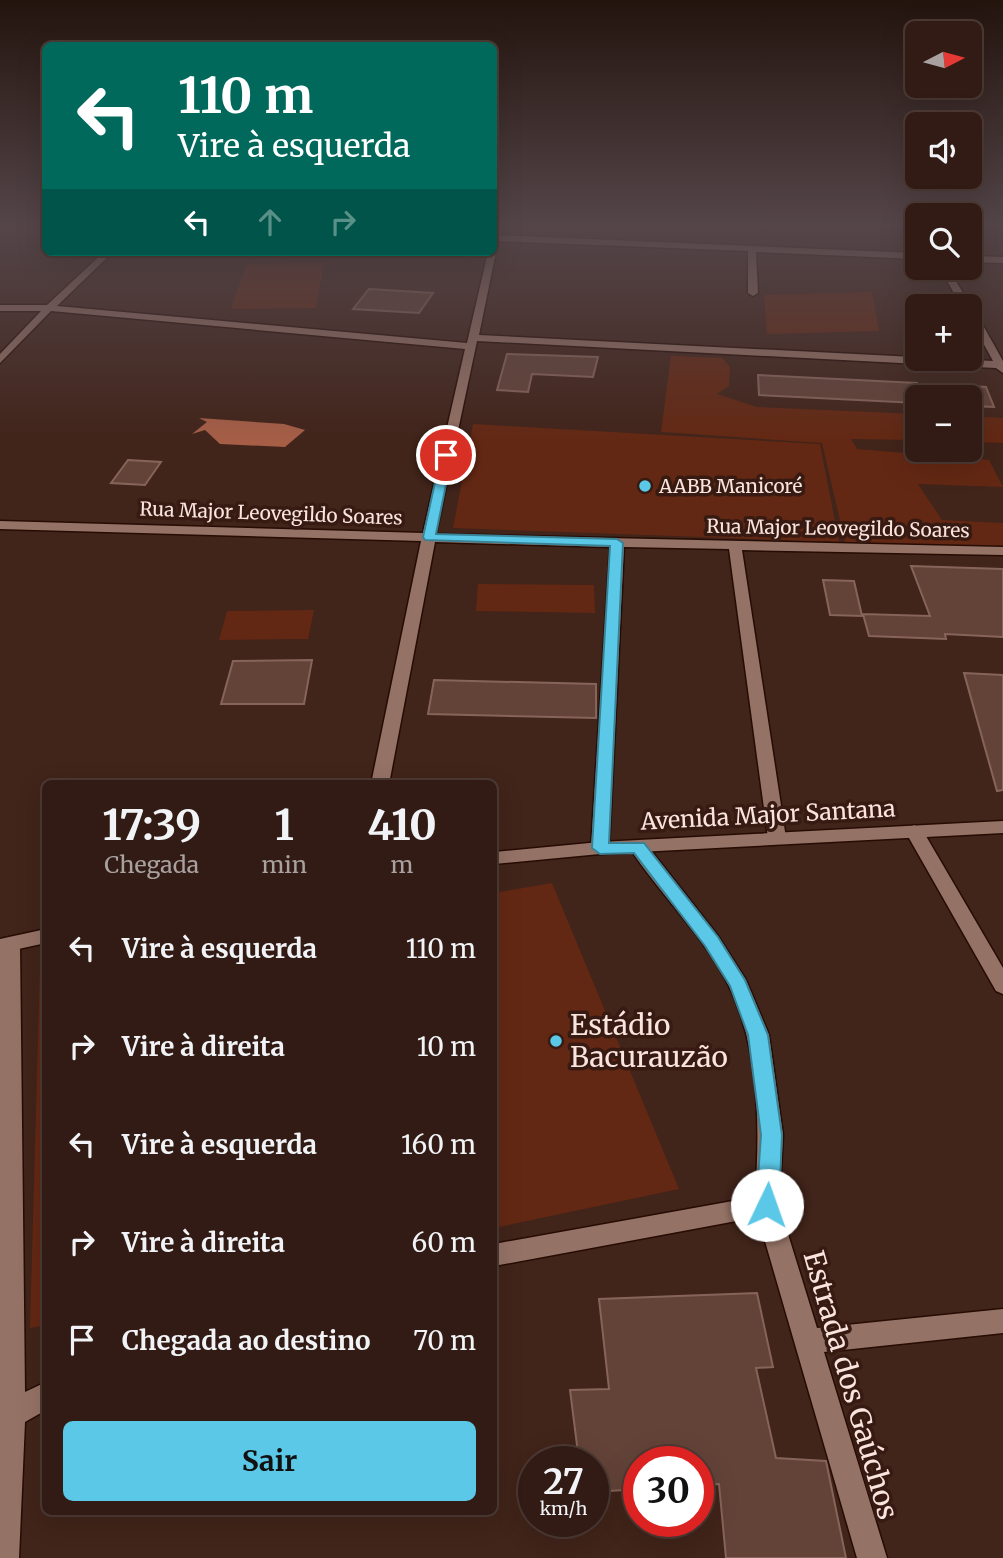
<!DOCTYPE html>
<html lang="pt">
<meta charset="utf-8">
<style>
body{margin:0;font-family:Merriweather,serif;background:#39241d;color:#f1f3f6;height:100vh;display:flex;flex-direction:column;font-size:26px;white-space:nowrap}
*{box-sizing:border-box;margin:0}
p{font-size:23px;color:#a8a1a0}
.icon{flex:none;width:38px;height:38px;fill:none;stroke:currentColor;stroke-width:2;stroke-linecap:round;stroke-linejoin:round}
.map{position:relative;flex:1;overflow:hidden}
.drawer{position:absolute;left:42px;top:780px;width:455px;height:735px;display:flex;flex-direction:column;background:#311b14;border-radius:10px;box-shadow:0 7px 28px #0002,0 0 0 2px #4c3934}
.drawer>*{flex:none}
.top-card{position:absolute;left:42px;top:42px;width:455px;height:214px;border-radius:10px;box-shadow:0 7px 28px #0002,0 0 0 2px #4c3934;background:#00695c;color:#fff;overflow:hidden}
.needle{width:46px;rotate:84deg}
.buttons{position:absolute;left:905px;top:21px;display:grid;gap:14px}
.buttons a{display:grid;place-items:center;width:77px;height:77px;border-radius:10px;background:#311b14;box-shadow:0 7px 28px #0002,0 0 0 2px #4c3934;font-size:35px}
.speed{position:absolute;left:518px;top:1446px;display:flex;gap:14px;font-size:35px;font-weight:700;text-align:center}
.speed>*{display:grid;place-content:center;width:91px;height:91px;border-radius:50%;background:#311b14;box-shadow:0 7px 28px #0002,0 0 0 2px #4c3934;line-height:1}
.speed small{font-size:18px;font-weight:400}
.speed .limit{border:10px solid #d22;background:#fff;color:#111}
.pin{position:absolute;display:grid;place-items:center;width:60px;height:60px;color:#fff;margin:-30px;border:4px solid #fff;border-radius:50%;box-shadow:0 2px 7px #0007}
.me{position:absolute;width:77px;margin:-38px;rotate:3deg;stroke-linejoin:round;filter:drop-shadow(0 0 5px #0008)}
.turn{display:flex;align-items:center;gap:24px;height:147px;padding:0 21px;font-size:32px}
.turn .icon{width:91px;height:91px;stroke-width:2.5}
.turn b{display:block;font-size:49px;line-height:60px}
.lanes{display:flex;align-items:center;height:66px;padding:0 21px;background:#0003;justify-content:center;gap:35px;direction:ltr}
.lanes .off{opacity:.35}
.eta{display:flex;justify-content:space-evenly;align-items:center;height:119px;text-align:center}
.eta b{font-size:42px;font-weight:700;line-height:49px}
.cta{display:flex;gap:14px;margin-top:auto;padding:14px 21px}
.cta a{flex:1;height:80px;border-radius:10px;background:#5ac8e6;color:#111;font-size:28px;font-weight:700;line-height:80px;text-align:center}
ul{padding:0;list-style:none}
li{display:flex;align-items:center;gap:21px;height:98px;padding:0 21px}
li div{flex:1}
li b{display:block;font-size:26px}
li em{font-style:normal}
.map>svg:first-child{display:block}
.green{fill:#632813}
.water{fill:#a65e46}
.building{fill:#634338;stroke:#876459;stroke-width:2}
.lines{fill:none;stroke-linecap:round;stroke-linejoin:round}
.minor-casing{stroke:#270c04;stroke-width:3}
.tertiary-casing{stroke:#270c04;stroke-width:3}
.minor{fill:#957266;fill-rule:evenodd}
.tertiary{fill:#957266;fill-rule:evenodd}
.route{fill:#5ac8e6;stroke:#3a8296;stroke-width:2}
.poi-dot{fill:#5ac8e6;stroke:#371a11;stroke-width:2.5}
.labels{text-anchor:middle;stroke-width:7;stroke-linejoin:round;paint-order:stroke}
.far-poi-label{font-size:19px;fill:#f9e4de;stroke:#371a11;text-anchor:start}
.far-street-label{font-size:19px;fill:#f9e4de;stroke:#371a11}
.street-label{font-size:23px;fill:#f9e4de;stroke:#371a11}
.near-poi-label{font-size:28px;fill:#f9e4de;stroke:#371a11;text-anchor:start}
.near-street-label{font-size:28px;fill:#f9e4de;stroke:#371a11}
</style>
<div class="map">
<svg width="1003" height="1558" viewBox="0 0 1003 1558">
<rect width="100%" height="100%" fill="#41241a"/>
<!-- green -->
<path class="green" d="M324,263L316,308L231,309L246,264Z
M872,292L879,331L767,334L764,295Z
M671,356L722,358L730,367L729,386L717,394L757,407L917,414V440L851,439L857,449L989,460L1003,487L918,484L942,520L1003,523V547L845,542L822,443L661,432Z
M970,416L1003,418V443L970,442Z
M473,424L820,444L839,542L453,528Z
M478,584L594,585L595,613L476,611Z
M314,610L308,639L219,640L227,611Z
M552,883L679,1189L494,1228V893Z
M40,967H45L46,1325L30,1328Z"/>
<!-- water -->
<path class="water" d="M199,418L284,424L305,430L285,447L220,444L205,430L192,434L207,422Z"/>
<!-- building -->
<path class="building" d="M369,289L433,293L419,313L353,309Z
M507,354L598,357L593,377L532,374L528,392L497,390Z
M758,375L917,383V403L759,395Z
M970,386L986,387L994,407L970,406Z
M128,460L161,462L145,485L111,483Z
M911,566L1003,569V637L945,634L946,639L869,636L863,614L930,616Z
M823,580L854,581L862,616L830,615Z
M312,660L304,704H221L233,661Z
M964,673L1003,675V790L997,791Z
M434,680L596,684V718L428,714Z
M757,1293L773,1367L756,1368L776,1458L826,1461L846,1558H726L719,1484L698,1485V1461H639V1489L593,1492V1461H579L570,1390L609,1389L599,1299Z"/>
<g class="lines">
<!-- minor casing -->
<g class="minor-casing">
<path id="minor" d="M33,224H46V227Z
M494,235L917,253V259L756,252L758,293L753,296L748,293V251L494,241Z
M494,250L496,252L479,335L993,361L970,319V308L975,311L1003,361V373L996,368L477,341L436,534L1003,547V555L742,550L786,838L784,842H770L768,838L729,549L624,547L609,848L600,854L591,848L610,547L435,542L389,784H371L421,541L0,529V521L423,533L465,349L51,311L0,363V354L41,311H0V305H47L104,252H113L57,306L467,343L488,252Z
M970,256L1003,257V263L970,262Z
M940,268H948L971,306L970,308L961,306Z
M914,825L923,831L1003,968V994L996,991L905,831Z
M638,841L645,843L718,936L746,980L769,1035L783,1135L779,1205L817,1328L1003,1309V1333L824,1352L887,1558H857L758,1217L494,1266V1244L755,1197C760,1128 760,1050 729,986C704,935 660,895 629,847Z
M10,937L17,939L20,944L25,1392L46,1382V1410L25,1422L19,1558H0V944L3,939Z"/>
</g>
<!-- tertiary casing -->
<g class="tertiary-casing">
<path id="tertiary" d="M1003,821V833L600,854L494,864V852L600,842Z
M46,929V943L0,953V939Z"/>
</g>
<!-- minor -->
<use href="#minor" class="minor"/>
<!-- tertiary -->
<use href="#tertiary" class="tertiary"/>
</g>
<!-- sky -->
<linearGradient id="sky" x2="0" y2="1"><stop stop-color="#24140e"/><stop offset="0.51" stop-color="#544549"/><stop offset="1" stop-color="#544549" stop-opacity="0"/></linearGradient>
<rect width="1003" height="442" fill="url(#sky)"/>
<!-- route -->
<path class="route" d="M446,452L452,455L436,534L617,539L623,543L609,843H644L718,937L745,980L768,1035L782,1135L779,1205L775,1212L767,1215L759,1212L756,1205L761,1135L748,1035L730,986L705,946L634,853L600,854L592,848L610,546L425,540L423,537L441,455Z"/>
<!-- markers -->
<g class="poi-dot">
<circle cx="645" cy="486" r="7"/>
<circle cx="556" cy="1041" r="7"/>
</g>
<g class="labels">
<!-- far-poi labels -->
<g class="far-poi-label">
<text x="659" y="493">AABB Manicoré</text>
</g>
<!-- far-street labels -->
<g class="far-street-label">
<text transform="translate(271 513) rotate(2)" y="7">Rua Major Leovegildo Soares</text>
<text transform="translate(838 528) rotate(1)" y="7">Rua Major Leovegildo Soares</text>
</g>
<!-- street labels -->
<g class="street-label">
<text transform="translate(768 815) rotate(-3)" y="8">Avenida Major Santana</text>
</g>
<!-- near-poi labels -->
<g class="near-poi-label">
<text x="570" y="1035">Estádio<tspan x="570" dy="32">Bacurauzão</tspan></text>
</g>
<!-- near-street labels -->
<g class="near-street-label">
<text transform="translate(851 1385) rotate(74)" y="10">Estrada dos Gaúchos</text>
</g>
</g>
</svg>
<div class="buttons">
<a><svg class="needle" viewBox="-14 -14 28 28"><path d="M0-13l5 13h-10z" fill="#e53935"/><path d="M0 13l5-13h-10z" fill="#a8a1a0"/></svg></a>
<a><svg class="icon" aria-label="sound" viewBox="0 0 24 24"><path d="M4 9h4l5-4v14l-5-4H4zM17 9q2 3 0 6"/></svg></a>
<a><svg class="icon" aria-label="search" viewBox="0 0 24 24"><circle cx="10" cy="10" r="6"/><path d="M15 15l6 6"/></svg></a>
<a>+</a>
<a>−</a>
</div>
<div class="speed"><div>27<small>km/h</small></div><div class="limit">30</div></div>
<div class="pin" style="left:446px;top:455px;background:#d93025"><svg class="icon" aria-label="arrive" viewBox="0 0 24 24"><path d="M6 21V4h12l-3 4 3 4H6"/></svg></div>
<svg class="me" style="left:767px;top:1205px" viewBox="-20 -20 40 40"><circle r="19" fill="#fff"/><path d="M0-13L10 11 0 6-10 11z" fill="#5ac8e6"/></svg>
<div class="top-card">
<div class="turn"><svg class="icon" aria-label="left" viewBox="0 0 24 24"><path d="M17 20v-9H6M10 6l-5 5 5 5"/></svg><div><b>110 m</b>Vire à esquerda</div></div>
<div class="lanes"><svg class="icon" aria-label="left" viewBox="0 0 24 24"><path d="M17 20v-9H6M10 6l-5 5 5 5"/></svg><svg class="icon off" aria-label="ahead" viewBox="0 0 24 24"><path d="M12 20V5M6 11l6-6 6 6"/></svg><svg class="icon off" aria-label="right" viewBox="0 0 24 24"><path d="M7 20v-9h11M14 6l5 5-5 5"/></svg></div>
</div>
<section class="drawer">
<div class="eta">
<div><b>17:39</b><p>Chegada</p></div>
<div><b>1</b><p>min</p></div>
<div><b>410</b><p>m</p></div>
</div>
<ul>
<li><svg class="icon" aria-label="left" viewBox="0 0 24 24"><path d="M17 20v-9H6M10 6l-5 5 5 5"/></svg><div><b>Vire à esquerda</b></div><em>110 m</em></li>
<li><svg class="icon" aria-label="right" viewBox="0 0 24 24"><path d="M7 20v-9h11M14 6l5 5-5 5"/></svg><div><b>Vire à direita</b></div><em>10 m</em></li>
<li><svg class="icon" aria-label="left" viewBox="0 0 24 24"><path d="M17 20v-9H6M10 6l-5 5 5 5"/></svg><div><b>Vire à esquerda</b></div><em>160 m</em></li>
<li><svg class="icon" aria-label="right" viewBox="0 0 24 24"><path d="M7 20v-9h11M14 6l5 5-5 5"/></svg><div><b>Vire à direita</b></div><em>60 m</em></li>
<li><svg class="icon" aria-label="arrive" viewBox="0 0 24 24"><path d="M6 21V4h12l-3 4 3 4H6"/></svg><div><b>Chegada ao destino</b></div><em>70 m</em></li>
</ul>
<div class="cta"><a>Sair</a></div>
</section>
</div>
